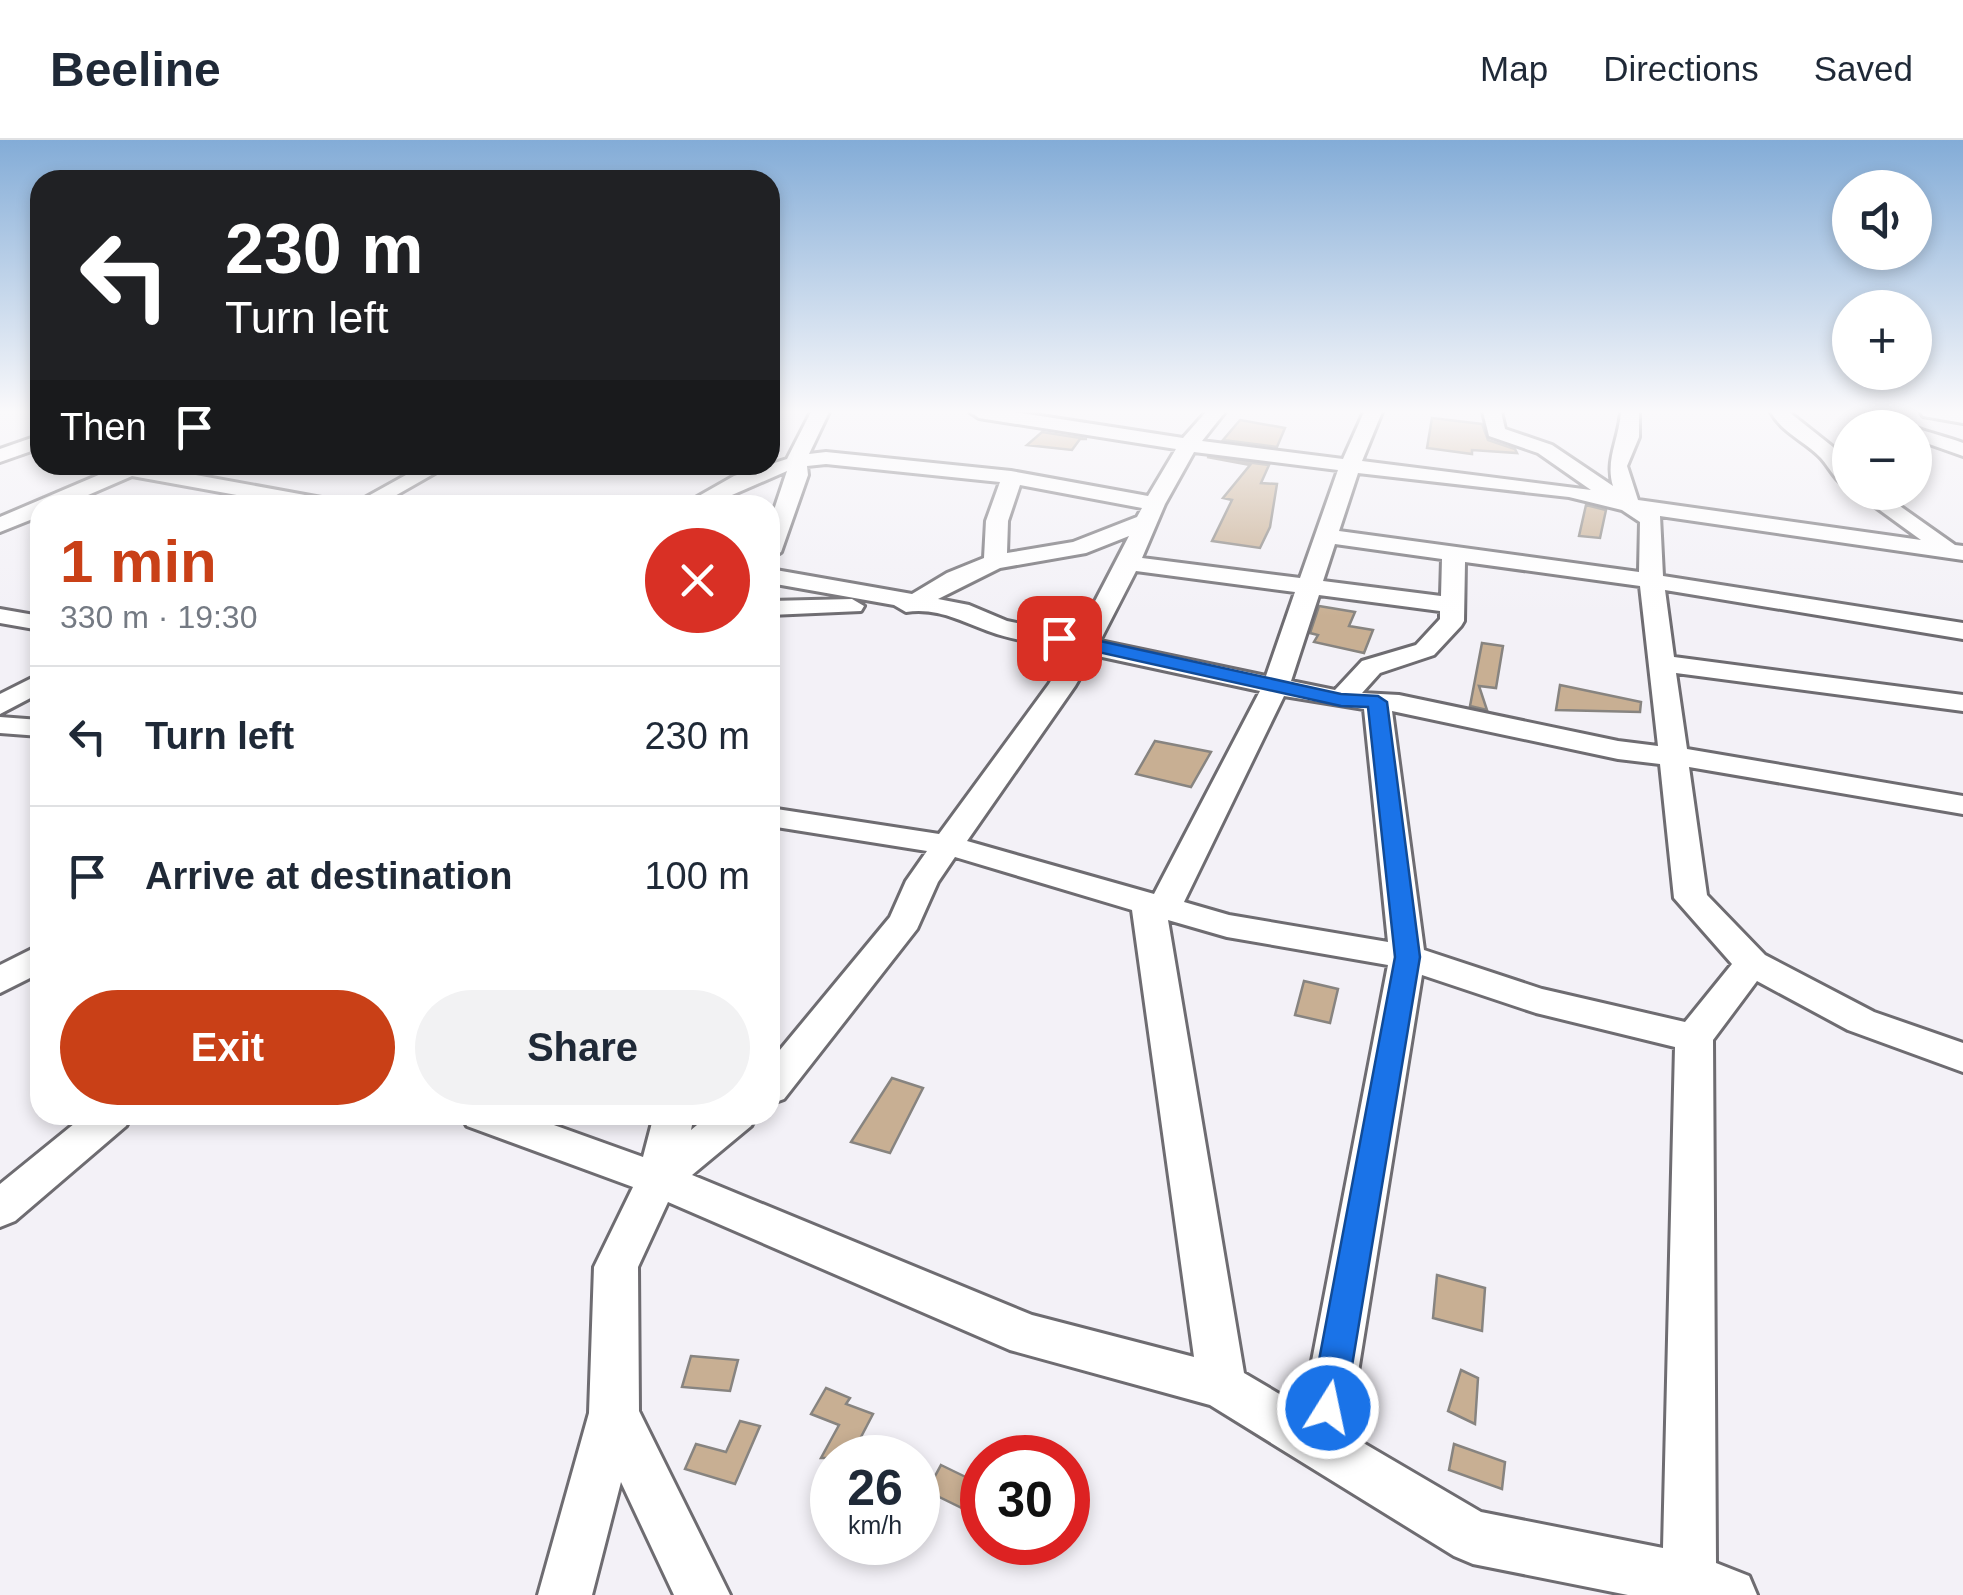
<!DOCTYPE html>
<meta charset="utf-8">
<style>
body{margin:0;font-family:Helvetica,sans-serif;background:#f2f2f3;color:#1f2937;height:100vh;display:flex;flex-direction:column;font-size:38px;white-space:nowrap}
*{box-sizing:border-box;margin:0}
p{font-size:32px;color:#747a83}
.icon{flex:none;width:55px;height:55px;fill:none;stroke:currentColor;stroke-width:2;stroke-linecap:round;stroke-linejoin:round}
.map{position:relative;flex:1;overflow:hidden}
.sheet{position:absolute;left:30px;top:355px;width:750px;height:630px;display:flex;flex-direction:column;background:#fff;border-radius:30px;box-shadow:0 5px 15px #0003}
.sheet>*{flex:none}
.guide{position:absolute;left:30px;top:30px;width:750px;height:305px;border-radius:30px;box-shadow:0 5px 15px #0003;background:#202124;color:#fff;overflow:hidden}
.fabs{position:absolute;left:1832px;top:30px;display:grid;gap:20px}
.fabs a{display:grid;place-items:center;width:100px;height:100px;border-radius:50%;background:#fff;box-shadow:0 5px 15px #0003;font-size:50px}
.speed{position:absolute;left:810px;top:1295px;display:flex;gap:20px;font-size:50px;font-weight:700;text-align:center}
.speed>*{display:grid;place-content:center;width:130px;height:130px;border-radius:50%;background:#fff;box-shadow:0 5px 15px #0003;line-height:1}
.speed small{font-size:25px;font-weight:400}
.speed .limit{border:15px solid #d22;background:#fff;color:#111}
.pin{position:absolute;display:grid;place-items:center;width:85px;height:85px;color:#fff;margin:-42px;border-radius:20px;box-shadow:0 5px 15px #0006}
.me{position:absolute;width:110px;margin:-55px;rotate:10deg;stroke-linejoin:round;filter:drop-shadow(0 0 8px #0008)}
.turn{display:flex;align-items:center;gap:35px;height:210px;padding:0 30px;font-size:45px}
.turn .icon{width:130px;height:130px;stroke-width:2.5}
.turn b{display:block;font-size:70px;line-height:85px}
.then{display:flex;align-items:center;height:95px;padding:0 30px;background:#0003;gap:20px;font-size:38px}
.round{display:grid;place-items:center;flex:none;width:105px;height:105px;border-radius:52px;background:#f2f2f3}
.overview{display:flex;align-items:center;justify-content:space-between;height:170px;padding:0 30px}
h1{font-size:60px;font-weight:700;line-height:75px;color:#c94017}
.cta{display:flex;gap:20px;margin-top:auto;padding:20px 30px}
.cta a{flex:1;height:115px;border-radius:60px;background:#c94017;color:#fff;font-size:40px;font-weight:700;line-height:115px;text-align:center}
.cta a+a{background:#f2f2f3;color:#1f2937}
ul{padding:0;list-style:none}
li{display:flex;align-items:center;gap:30px;height:140px;padding:0 30px;border-top:2px solid #e0e1e3}
li div{flex:1}
li b{display:block;font-size:38px}
li em{font-style:normal}
header{display:flex;align-items:center;gap:60px;box-sizing:border-box;height:140px;padding:0 50px;background:#fff;border-bottom:2px solid #e0e1e3}
header strong{font-size:48px}
nav{display:flex;gap:55px;margin-inline-start:auto;font-size:35px}
.map>svg:first-child{display:block}
.building{fill:#c8af93;stroke:#878480;stroke-width:2.5}
.lines{fill:none;stroke-linecap:round;stroke-linejoin:round}
.minor-casing{stroke:#6e6c71;stroke-width:6}
.minor{fill:#fff;fill-rule:evenodd}
.route{fill:#1a73e8;stroke:#114b97;stroke-width:2.5}
</style>
<header>
<strong>Beeline</strong>
<nav><a>Map</a><a>Directions</a><a>Saved</a></nav>
</header>
<div class="map">
<svg width="1963" height="1455" viewBox="0 0 1963 1455">
<rect width="100%" height="100%" fill="#f3f1f7"/>
<!-- building -->
<path class="building" d="M1432,278L1482,284L1488,300L1515,309L1517,313L1472,310V314L1427,308Z
M1240,280L1285,288L1277,307L1223,300Z
M1042,292L1087,299H1080L1072,310L1027,305Z
M1207,317L1269,325L1261,343L1277,344L1270,387L1260,408L1212,401L1232,360L1223,358L1250,325Z
M1586,365L1606,370L1600,398L1579,396Z
M1319,466L1355,472L1349,486L1373,490L1364,513L1314,502L1318,495L1310,493Z
M1482,503L1503,506L1496,548L1479,546L1487,570L1470,566Z
M1560,545L1641,562L1640,572L1556,570Z
M1155,601L1211,612L1191,647L1136,634Z
M1304,841L1338,849L1330,883L1295,875Z
M892,938L923,948L890,1013L851,1002Z
M1437,1135L1485,1148L1482,1191L1433,1178Z
M691,1216L738,1220L730,1251L682,1247Z
M1461,1230L1478,1238L1475,1284L1448,1271Z
M826,1248L850,1258L846,1264L873,1274L850,1318H821L839,1285L811,1274Z
M740,1281L760,1286L735,1344L685,1329L696,1304L726,1312Z
M1454,1304L1505,1322L1502,1349L1449,1330Z
M941,1325L980,1344L966,1370L927,1351Z"/>
<g class="lines">
<!-- minor casing -->
<g class="minor-casing">
<path id="minor" d="M811,272H829L809,314L826,312L1011,331L1148,356L1176,309L979,278L970,272H1015L1183,298L1206,272H1225L1202,301L1343,319L1364,272H1382L1362,321L1591,350L1538,313L1489,296L1483,272H1501L1505,289L1552,305L1613,346C1605,320 1619,300 1621,272H1639V297L1627,326L1638,360L1921,400L1855,352H1880L1955,405L1963,406V420L1660,376L1663,436L1963,483V499L1665,450L1674,517L1963,555V571L1676,533L1687,609L1963,656V674L1689,627L1707,755L1765,815L1874,872L1963,903V932L1848,890L1757,841L1713,900L1716,1423L1749,1436L1757,1455H1628L1473,1424L1454,1416L1210,1265L1010,1210L668,1062L638,1127L639,1271L730,1455H674L621,1342L592,1455H538L589,1273L594,1127L633,1047L467,986L461,975H526L643,1017L654,975H694L691,990L709,975H757L751,986L692,1035L1032,1175L1194,1217L1132,770L955,717L938,742L917,789L784,959L770,964V922L890,777L906,741L927,711L770,686V668L939,694L1049,544L1069,510C1044,504 1016,501 991,492C962,482 938,467 906,472L894,465L770,443V429L912,454L947,433L984,418L986,381L1000,342L826,324L807,326L808,335L781,412L770,419V382L787,331L709,365H683L734,336L787,319ZM1194,312L1338,330L1300,438L1142,418L1165,364ZM1358,333L1569,357L1622,370L1640,382L1639,432L1339,391ZM1020,345L1142,368L1137,377L1073,402L1007,413L1008,381ZM1129,396L1077,496L1007,481L969,465L938,459L1000,428L1086,413ZM1335,404L1442,419L1441,456L1323,441ZM1465,422L1640,446L1658,606L1618,601L1399,555L1362,553L1380,533L1434,515L1461,486L1464,481ZM1136,431L1295,452L1266,536L1100,501ZM1319,455L1440,471V479L1416,505L1362,521L1335,550L1291,541ZM1093,515L1260,551L1154,754L967,701L1075,546ZM1284,556L1364,569L1388,802L1229,775L1184,762ZM1392,571L1618,619L1660,624L1674,758L1732,824L1685,882L1542,849L1424,810ZM1168,780L1227,797L1388,825L1303,1268L1244,1233ZM1422,835L1536,873L1675,907L1663,1408L1481,1372L1348,1294Z
M1771,272H1789L1833,307L1850,328V348C1836,343 1831,329 1821,318C1805,301 1782,293 1771,272Z
M1866,272C1891,272 1893,278 1914,287C1929,293 1947,297 1963,303V316L1915,299V288H1889Z
M1921,272H1963V283L1923,276Z
M40,295V308L0,322V309Z
M98,325H141L327,359L338,365H292L132,336L65,365H40V376L0,392V377L108,331Z
M424,325H449L379,365H352Z
M852,459L864,466L861,471L770,475V461Z
M0,469L40,476V490L0,483Z
M40,534V553L0,574V554Z
M0,577L40,580V596L0,593Z
M40,805V833L0,853V825Z
M85,975H132L126,986L15,1081L0,1087V1044Z"/>
</g>
<!-- minor -->
<use href="#minor" class="minor"/>
</g>
<!-- sky -->
<linearGradient id="sky" x2="0" y2="1"><stop stop-color="#83acd7"/><stop offset="0.57" stop-color="#faf9fb"/><stop offset="1" stop-color="#faf9fb" stop-opacity="0"/></linearGradient>
<rect width="1963" height="476" fill="url(#sky)"/>
<!-- route -->
<path class="route" d="M1059,492L1341,554L1378,556L1387,562L1420,817L1345,1268L1340,1279L1328,1284L1315,1279L1310,1268L1395,817L1368,567L1341,566L1053,502L1050,498Z"/>
</svg>
<div class="fabs">
<a><svg class="icon" aria-label="sound" viewBox="0 0 24 24"><path d="M4 9h4l5-4v14l-5-4H4zM17 9q2 3 0 6"/></svg></a>
<a>+</a>
<a>−</a>
</div>
<div class="speed"><div>26<small>km/h</small></div><div class="limit">30</div></div>
<div class="pin" style="left:1059px;top:498px;background:#d93025"><svg class="icon" aria-label="arrive" viewBox="0 0 24 24"><path d="M6 21V4h12l-3 4 3 4H6"/></svg></div>
<svg class="me" style="left:1328px;top:1268px" viewBox="-20 -20 40 40"><circle r="17" fill="#1a73e8" stroke="#fff" stroke-width="3"/><path d="M0-11L8 9 0 5-8 9z" fill="#fff"/></svg>
<div class="guide">
<div class="turn"><svg class="icon" aria-label="left" viewBox="0 0 24 24"><path d="M17 20v-9H6M10 6l-5 5 5 5"/></svg><div><b>230 m</b>Turn left</div></div>
<div class="then">Then<svg class="icon" aria-label="arrive" viewBox="0 0 24 24"><path d="M6 21V4h12l-3 4 3 4H6"/></svg></div>
</div>
<section class="sheet">
<div class="overview"><div><h1>1 min</h1><p>330 m · 19:30</p></div><a class="round" style="background:#d93025;color:#fff"><svg class="icon" aria-label="close" viewBox="0 0 24 24"><path d="M6 6l12 12M18 6L6 18"/></svg></a></div>
<ul>
<li><svg class="icon" aria-label="left" viewBox="0 0 24 24"><path d="M17 20v-9H6M10 6l-5 5 5 5"/></svg><div><b>Turn left</b></div><em>230 m</em></li>
<li><svg class="icon" aria-label="arrive" viewBox="0 0 24 24"><path d="M6 21V4h12l-3 4 3 4H6"/></svg><div><b>Arrive at destination</b></div><em>100 m</em></li>
</ul>
<div class="cta"><a>Exit</a><a>Share</a></div>
</section>
</div>
